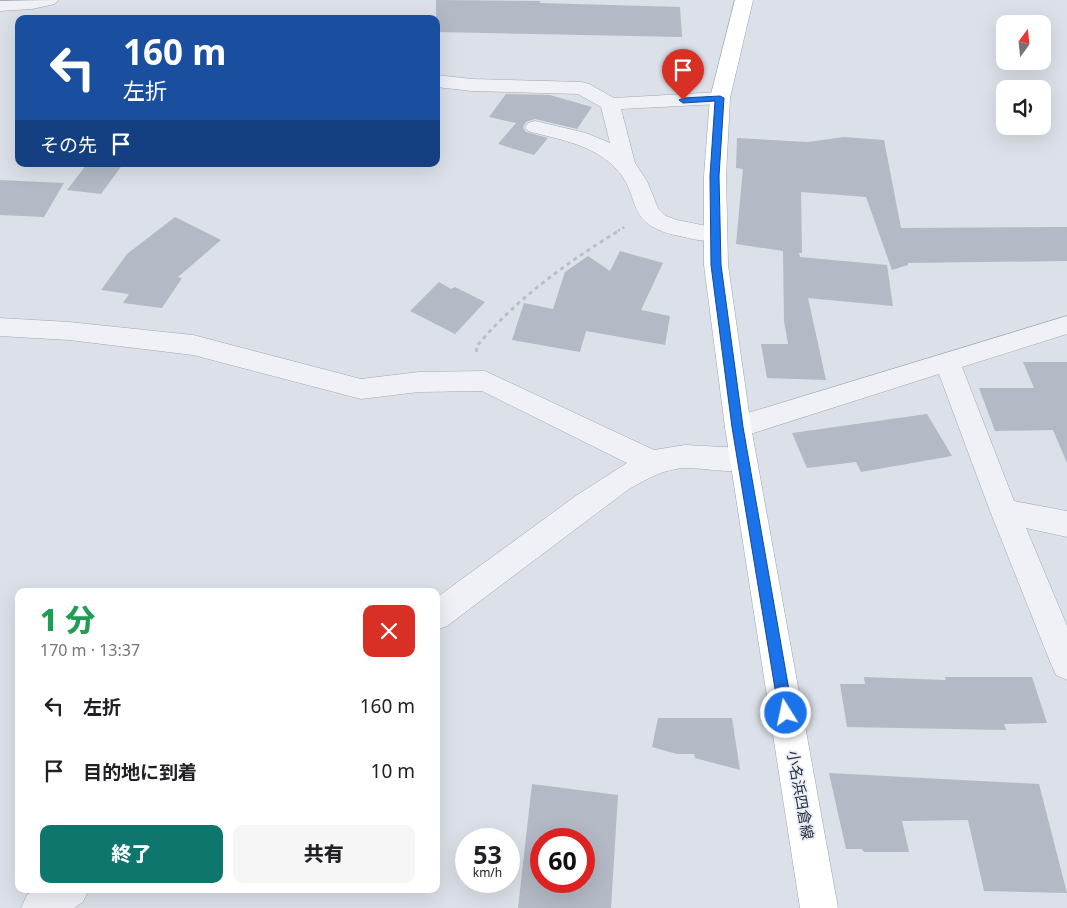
<!DOCTYPE html>
<html lang="ja">
<meta charset="utf-8">
<style>
body{margin:0;font-family:"Noto Sans","Noto Sans JP",sans-serif;background:#f6f6f6;color:#202124;height:100vh;display:flex;flex-direction:column;font-size:19px;white-space:nowrap}
*{box-sizing:border-box;margin:0}
p{font-size:16px;color:#757577}
.icon{flex:none;width:28px;height:28px;fill:none;stroke:currentColor;stroke-width:2;stroke-linecap:round;stroke-linejoin:round}
.map{position:relative;flex:1;overflow:hidden}
.details{position:absolute;left:15px;top:588px;width:425px;height:305px;display:flex;flex-direction:column;background:#fff;border-radius:10px;box-shadow:0 5px 20px #0002}
.details>*{flex:none}
.banner{position:absolute;left:15px;top:15px;width:425px;height:152px;border-radius:10px;box-shadow:0 5px 20px #0002;background:#1a4fa0;color:#fff;overflow:hidden}
.needle{width:32px;rotate:15deg}
.controls{position:absolute;left:996px;top:15px;display:grid;gap:10px}
.controls a{display:grid;place-items:center;width:55px;height:55px;border-radius:10px;background:#fff;box-shadow:0 5px 20px #0002;font-size:25px}
.speed{position:absolute;left:455px;top:828px;display:flex;gap:10px;font-size:25px;font-weight:700;text-align:center}
.speed>*{display:grid;place-content:center;width:65px;height:65px;border-radius:50%;background:#fff;box-shadow:0 5px 20px #0002;line-height:1}
.speed small{font-size:12px;font-weight:400}
.speed .limit{border:8px solid #d22;background:#fff;color:#111}
.pin{position:absolute;display:grid;place-items:center;width:42px;height:42px;color:#fff;margin:-51px -21px;border-radius:50% 50% 50% 0;rotate:-45deg;box-shadow:0 0 5px #0007}
.pin .icon{rotate:45deg}
.me{position:absolute;width:55px;margin:-28px;rotate:350deg;stroke-linejoin:round;filter:drop-shadow(0 0 4px #0008)}
.turn{display:flex;align-items:center;gap:18px;height:105px;padding:0 25px;font-size:22px}
.turn .icon{width:65px;height:65px;stroke-width:2.5}
.turn b{display:block;font-size:35px;line-height:42px}
.then{display:flex;align-items:center;height:48px;padding:0 25px;background:#0003;gap:10px;font-size:19px}
.round{display:grid;place-items:center;flex:none;width:52px;height:52px;border-radius:10px;background:#f6f6f6}
.overview{display:flex;align-items:center;justify-content:space-between;height:85px;padding:0 25px}
h1{font-size:30px;font-weight:800;line-height:38px;color:#1e9e55}
.action{display:flex;gap:10px;margin-top:auto;padding:10px 25px}
.action a{flex:1;height:58px;border-radius:10px;background:#0f766e;color:#fff;font-size:20px;font-weight:800;line-height:58px;text-align:center}
.action a+a{background:#f6f6f6;color:#202124}
ul{padding:0;list-style:none}
li{display:flex;align-items:center;gap:15px;height:65px;padding:0 25px}
li div{flex:1}
li b{display:block;font-size:19px}
li em{font-style:normal}
.map>svg:first-child{display:block}
.building{fill:#b3b9c5;fill-rule:evenodd}
.lines{fill:none;stroke-linecap:round;stroke-linejoin:round}
.street-casing{stroke:#a1a7b2;stroke-width:1}
.primary-casing{stroke:#9ba4b5;stroke-width:1}
.path-far1{stroke:#bbbec7;stroke-width:2.5;stroke-dasharray:2.5 2.5;stroke-linecap:butt}
.path{stroke:#bbbec7;stroke-width:3;stroke-dasharray:4 4;stroke-linecap:butt}
.street{fill:#f0f1f6;fill-rule:evenodd}
.primary{fill:#fff;fill-rule:evenodd}
.route{fill:#1a73e8;stroke:#114b97}
.labels{text-anchor:middle;stroke-width:4;stroke-linejoin:round;paint-order:stroke}
.street-label{font-size:15px;fill:#252d40;stroke:#eceff6}
</style>
<div class="map">
<svg width="1067" height="908" viewBox="0 0 1067 908">
<rect width="100%" height="100%" fill="#dce0e8"/>
<!-- building -->
<path class="building" d="M436,0L540,1V3L680,7L682,37L436,32Z
M506,94L550,95L592,107L577,129L535,119L526,122L523,127L526,132L548,138L534,155L498,144L516,123L489,117Z
M844,137L884,140L901,228L1067,227V261L908,263V265L892,270L866,197L801,192L802,253H799L800,257L887,265L893,306L808,298L826,380L767,378L761,344H788L784,321L783,251L736,244L743,169L736,168L737,138L807,142Z
M87,164H123L101,194L67,190Z
M0,180L64,183L44,217L0,215Z
M175,217L221,240L178,277L182,278L162,308L123,303L129,294L101,290L127,254Z
M620,251L663,263L641,310L670,316L665,345L586,331L580,352L512,340L524,303L553,309L565,272L588,256L610,271Z
M439,282L451,289L455,287L485,302L455,334L410,311Z
M1023,362H1067V463L1053,430L995,431L979,388H1034Z
M927,414L952,456L861,472L856,462L807,468L792,433Z
M864,677L946,680L945,677H1032L1047,723L1004,724L1006,730L847,727L840,684H865Z
M658,718H732L740,770L695,758L694,754H677L652,747Z
M829,773L1039,784L1067,893L984,891L968,820L902,821L909,852H864L862,849H846Z
M532,784L618,795L611,908H518ZM541,839H584V881H541Z"/>
<g class="lines">
<!-- street casing -->
<g class="street-casing">
<path id="street" d="M58,0L55,4L32,9L0,11V1Z
M436,75L472,79L582,82L589,84L614,98L720,92L727,94L730,98L727,102L720,104L621,109L635,163L647,181L658,208L666,216L677,220L722,229L725,234L722,239C710,243 696,240 684,237C617,225 647,194 610,163C587,143 556,139 528,131L525,127L528,123L535,121L586,133L610,143L601,107L578,94L472,91L436,87Z
M1067,316V334L962,367L1014,501L1067,511V537L1026,528L1067,626V680L1056,675L1051,664L990,511L939,374L738,438L728,435L725,427L728,419L738,416Z
M0,318L69,322L193,335L361,379L419,372L485,371L654,450L685,445L743,448L753,452L757,460L753,468C732,475 708,468 687,468C665,468 647,479 629,489L447,626L436,630V598L577,495L627,463L482,391L419,392L361,399L193,355L69,340L0,336Z
M36,889H89L83,902L74,908H21L27,895Z"/>
</g>
<!-- primary casing -->
<g class="primary-casing">
<path id="primary" d="M735,0H753L730,98L726,176L728,265L751,427L838,908H800L725,427L704,265V176L710,98Z"/>
</g>
<!-- path-far1 -->
<path class="path-far1" d="M618,231L626,226"/>
<!-- path -->
<path class="path" d="M477,352L476,347C517,298 566,263 620,230"/>
<!-- street -->
<use href="#street" class="street"/>
<!-- primary -->
<use href="#primary" class="primary"/>
</g>
<!-- route -->
<path class="route" d="M720,96L724,98L719,176L721,265L743,427L793,713L791,718L786,720L781,718L779,713L732,427L711,265L710,176L715,101L683,103L679,100L683,98Z"/>
<g class="labels">
<!-- street labels -->
<g class="street-label">
<text transform="translate(800 795) rotate(80)" y="5">小名浜四倉線</text>
</g>
</g>
</svg>
<div class="controls">
<a><svg class="needle" viewBox="-14 -14 28 28"><path d="M0-13l5 13h-10z" fill="#e53935"/><path d="M0 13l5-13h-10z" fill="#757577"/></svg></a>
<a><svg class="icon" aria-label="sound" viewBox="0 0 24 24"><path d="M4 9h4l5-4v14l-5-4H4zM17 9q2 3 0 6"/></svg></a>
</div>
<div class="speed"><div>53<small>km/h</small></div><div class="limit">60</div></div>
<div class="pin" style="left:683px;top:100px;background:#d93025"><svg class="icon" aria-label="arrive" viewBox="0 0 24 24"><path d="M6 21V4h12l-3 4 3 4H6"/></svg></div>
<svg class="me" style="left:786px;top:713px" viewBox="-20 -20 40 40"><circle r="17" fill="#1a73e8" stroke="#fff" stroke-width="3"/><path d="M0-11L8 9 0 5-8 9z" fill="#fff"/></svg>
<div class="banner">
<div class="turn"><svg class="icon" aria-label="left" viewBox="0 0 24 24"><path d="M17 20v-9H6M10 6l-5 5 5 5"/></svg><div><b>160 m</b>左折</div></div>
<div class="then">その先<svg class="icon" aria-label="arrive" viewBox="0 0 24 24"><path d="M6 21V4h12l-3 4 3 4H6"/></svg></div>
</div>
<section class="details">
<div class="overview"><div><h1>1 分</h1><p>170 m · 13:37</p></div><a class="round" style="background:#d93025;color:#fff"><svg class="icon" aria-label="close" viewBox="0 0 24 24"><path d="M6 6l12 12M18 6L6 18"/></svg></a></div>
<ul>
<li><svg class="icon" aria-label="left" viewBox="0 0 24 24"><path d="M17 20v-9H6M10 6l-5 5 5 5"/></svg><div><b>左折</b></div><em>160 m</em></li>
<li><svg class="icon" aria-label="arrive" viewBox="0 0 24 24"><path d="M6 21V4h12l-3 4 3 4H6"/></svg><div><b>目的地に到着</b></div><em>10 m</em></li>
</ul>
<div class="action"><a>終了</a><a>共有</a></div>
</section>
</div>
